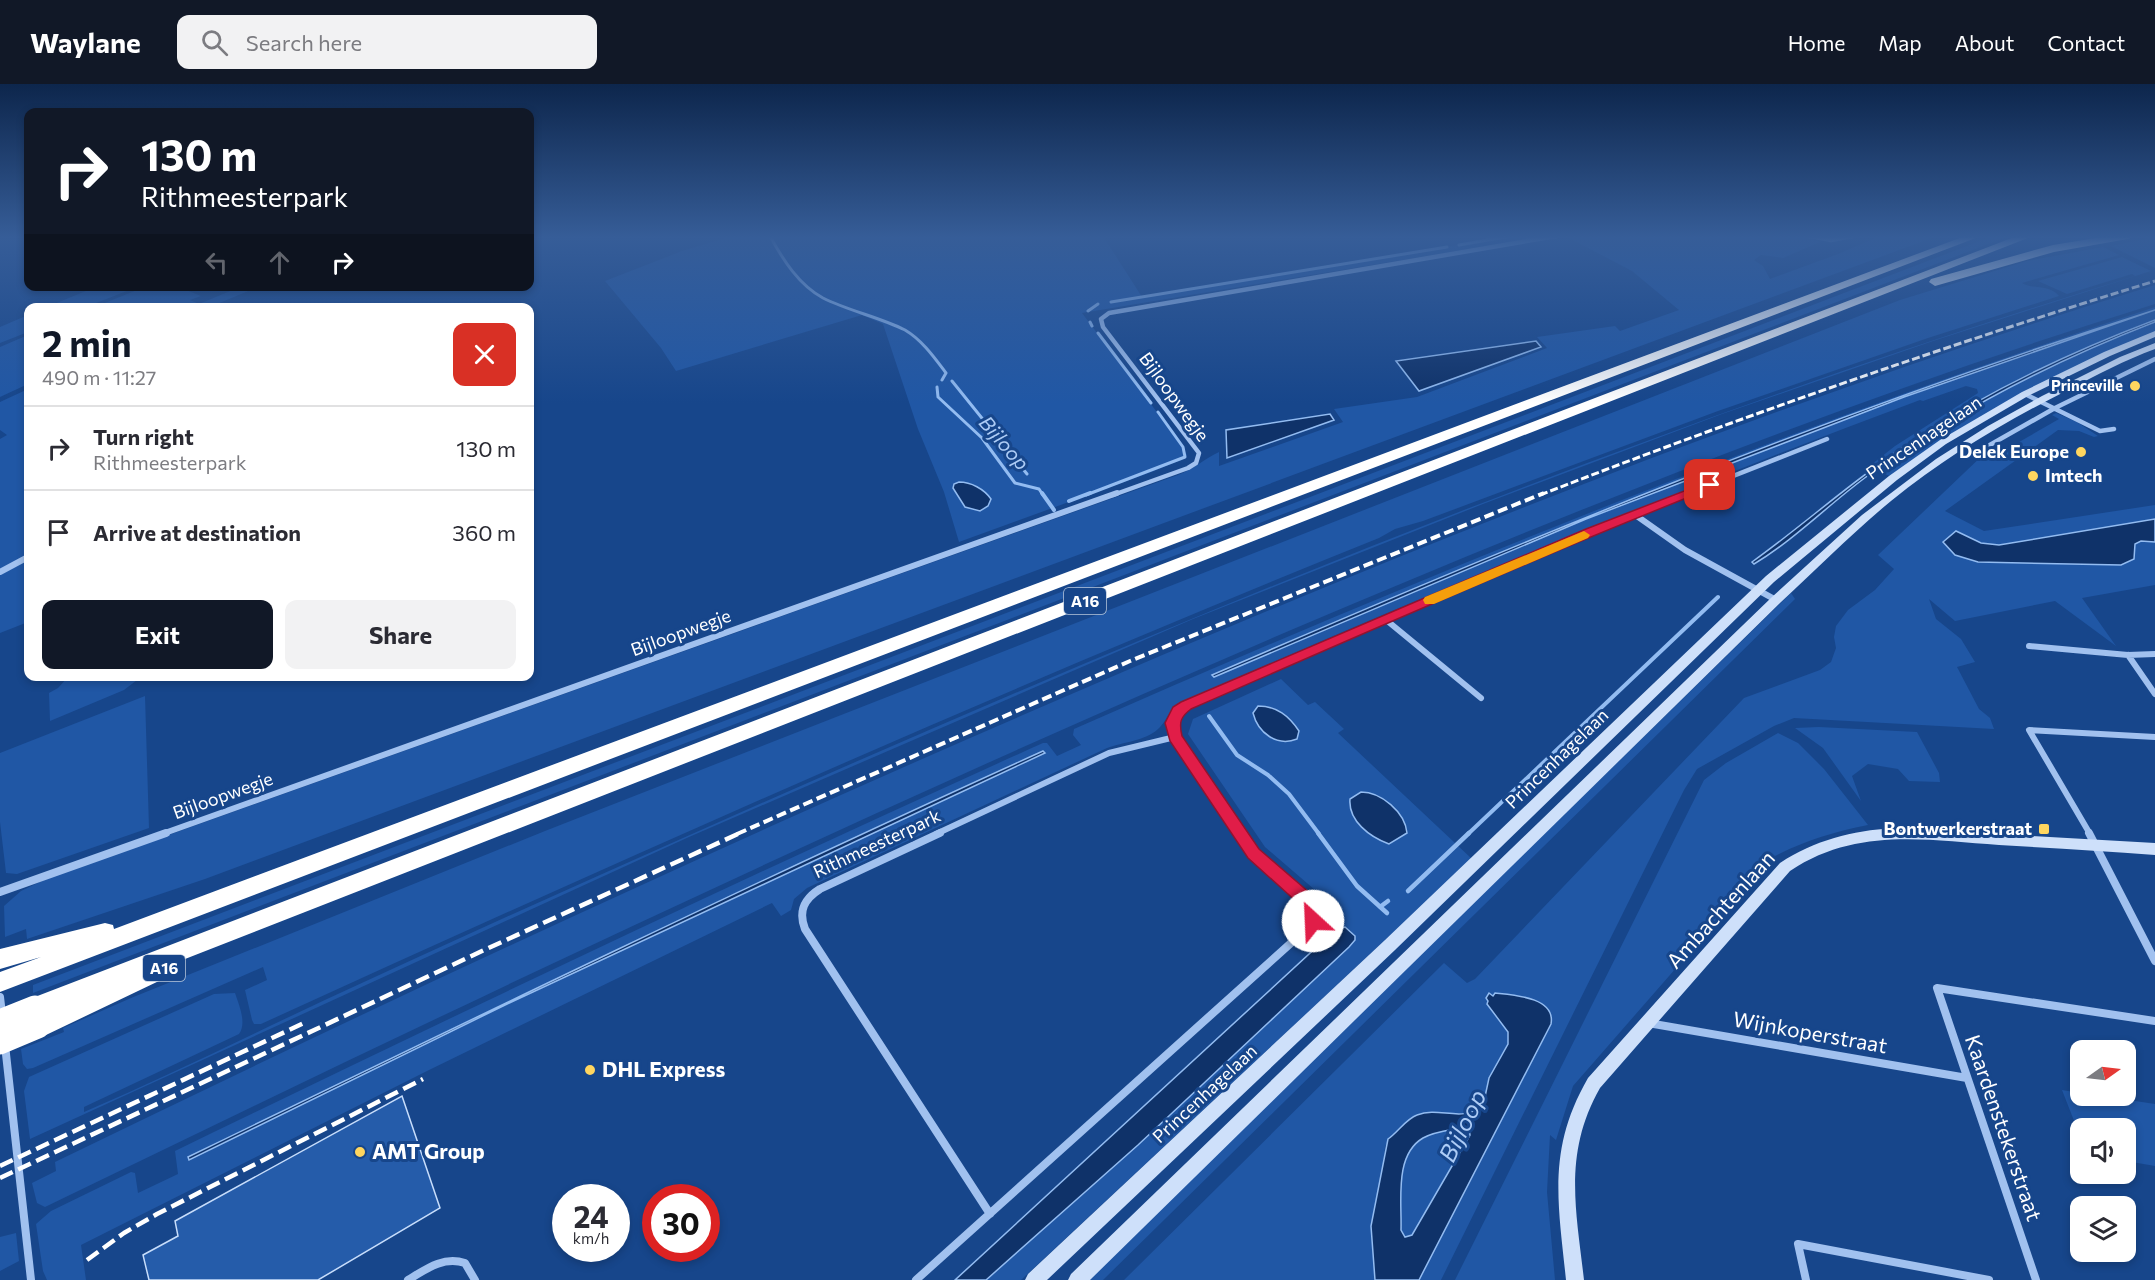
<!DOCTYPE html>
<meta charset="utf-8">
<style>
body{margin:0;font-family:Commissioner,sans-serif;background:#f2f2f3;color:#2b2b33;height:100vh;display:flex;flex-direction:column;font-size:22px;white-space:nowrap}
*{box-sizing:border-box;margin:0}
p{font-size:20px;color:#7c7c81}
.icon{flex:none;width:33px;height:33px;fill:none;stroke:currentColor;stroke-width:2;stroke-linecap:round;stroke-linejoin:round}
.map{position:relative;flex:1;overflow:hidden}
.panel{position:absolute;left:24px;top:219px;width:510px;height:378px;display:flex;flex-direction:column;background:#fff;border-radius:12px;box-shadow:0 3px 9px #0003}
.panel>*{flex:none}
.top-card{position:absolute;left:24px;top:24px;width:510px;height:183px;border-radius:12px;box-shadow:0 3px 9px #0003;background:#111827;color:#fff;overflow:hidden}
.needle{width:39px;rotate:76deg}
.controls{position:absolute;left:2070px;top:956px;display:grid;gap:12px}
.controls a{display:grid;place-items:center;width:66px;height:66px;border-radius:12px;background:#fff;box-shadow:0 3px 9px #0003;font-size:30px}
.speed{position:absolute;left:552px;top:1100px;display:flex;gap:12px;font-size:30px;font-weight:700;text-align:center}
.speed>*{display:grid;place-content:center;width:78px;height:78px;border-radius:50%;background:#fff;box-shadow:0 3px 9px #0003;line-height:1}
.speed small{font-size:15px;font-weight:400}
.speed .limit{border:9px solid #d22;background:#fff;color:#111}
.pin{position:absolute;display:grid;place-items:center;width:51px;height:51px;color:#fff;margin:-26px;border-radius:12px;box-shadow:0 3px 9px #0006}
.me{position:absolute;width:66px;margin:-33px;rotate:335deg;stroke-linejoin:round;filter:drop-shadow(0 0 4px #0008)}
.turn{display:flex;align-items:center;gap:21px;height:126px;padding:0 18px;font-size:27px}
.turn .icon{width:78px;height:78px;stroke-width:2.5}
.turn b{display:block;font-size:42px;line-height:51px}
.lanes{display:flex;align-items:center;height:57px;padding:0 18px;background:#0003;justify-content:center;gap:30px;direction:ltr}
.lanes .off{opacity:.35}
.round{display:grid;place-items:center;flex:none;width:63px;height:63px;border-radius:12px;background:#f2f2f3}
.summary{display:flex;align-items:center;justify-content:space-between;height:102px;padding:0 18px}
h1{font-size:36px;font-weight:700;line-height:45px;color:#111827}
.cta{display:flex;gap:12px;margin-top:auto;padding:12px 18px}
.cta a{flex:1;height:69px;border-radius:12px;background:#111827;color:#fff;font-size:24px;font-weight:700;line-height:69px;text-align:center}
.cta a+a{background:#f2f2f3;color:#2b2b33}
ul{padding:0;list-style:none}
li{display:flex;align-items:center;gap:18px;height:84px;padding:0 18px;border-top:2px solid #e1e1e2}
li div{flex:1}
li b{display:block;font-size:22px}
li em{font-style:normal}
header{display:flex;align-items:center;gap:36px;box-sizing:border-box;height:84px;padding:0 30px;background:#111827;color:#fff}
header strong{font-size:28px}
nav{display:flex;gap:33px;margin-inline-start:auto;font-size:21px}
.search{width:420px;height:54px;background:#f2f2f3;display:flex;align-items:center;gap:15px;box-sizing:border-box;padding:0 21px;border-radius:12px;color:#7c7c81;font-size:22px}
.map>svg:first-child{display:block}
.green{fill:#2057a5}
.water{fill:#0f3269;stroke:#93bcf1;stroke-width:1.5;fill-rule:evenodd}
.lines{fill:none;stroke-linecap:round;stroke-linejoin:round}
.stream-far2{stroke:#93bcf1;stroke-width:3}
.stream-far1{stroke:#93bcf1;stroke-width:4}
.stream{stroke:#93bcf1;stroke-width:4.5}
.building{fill:#255caa;stroke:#c7ddfb;stroke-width:1.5}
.street-far2{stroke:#a1c1ef;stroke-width:4.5}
.street-far1{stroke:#a1c1ef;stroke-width:6}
.street{stroke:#a1c1ef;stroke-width:8}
.secondary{fill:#cee0fa;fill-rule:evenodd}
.highway{fill:#fff;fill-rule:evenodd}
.rail-far2{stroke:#fff;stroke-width:3;stroke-dasharray:8 3;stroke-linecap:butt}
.rail-far1{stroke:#fff;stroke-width:4;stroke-dasharray:10 4.5;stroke-linecap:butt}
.rail{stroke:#fff;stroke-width:4.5;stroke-dasharray:14 6;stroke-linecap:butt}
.highway-bridge{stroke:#fff;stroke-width:23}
.route{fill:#e11d48;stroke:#92132f;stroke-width:1.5}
.slow{fill:#f59e0b}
.poi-dot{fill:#ffd65f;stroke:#17468b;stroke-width:2}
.labels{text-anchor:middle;stroke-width:6;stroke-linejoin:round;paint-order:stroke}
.far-poi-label{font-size:15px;font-weight:bold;fill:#fff;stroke:#17468b;text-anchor:end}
.shield{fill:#17468b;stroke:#b9c8dc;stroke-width:1.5}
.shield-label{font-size:16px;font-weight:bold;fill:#fff}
.street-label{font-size:18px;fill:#fff;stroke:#17468b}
.poi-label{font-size:18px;font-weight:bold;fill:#fff;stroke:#17468b;text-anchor:end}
.water-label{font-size:20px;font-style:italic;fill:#adccf6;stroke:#17468b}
.near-street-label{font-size:21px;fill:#fff;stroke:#17468b}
.near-poi-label{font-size:21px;font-weight:bold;fill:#fff;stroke:#17468b;text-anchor:start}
.near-water-label{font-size:24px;font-style:italic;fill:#adccf6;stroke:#17468b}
</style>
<header>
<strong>Waylane</strong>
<div class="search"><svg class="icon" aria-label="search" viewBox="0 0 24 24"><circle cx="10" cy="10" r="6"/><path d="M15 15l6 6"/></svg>Search here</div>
<nav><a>Home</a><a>Map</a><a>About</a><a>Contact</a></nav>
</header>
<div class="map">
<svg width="2155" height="1196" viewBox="0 0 2155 1196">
<rect width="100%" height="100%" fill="#17468b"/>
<!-- green -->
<path class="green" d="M732,152H1103L1142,213L1512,152H1547L1082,229L1178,356L1187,371L1185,374L1154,387L959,458L944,408L918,345L883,240L862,231L676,287L661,264L605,197L682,167Z
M1572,152H1804L1820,158L1783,174L1761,171L1754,176L1763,182L1770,195L1838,170L1880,152H1937L205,795L27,855L26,845L5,853L4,822L21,807L48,794L1178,391C1194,385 1204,375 1219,368V382L1343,338L1334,325L1417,313L1547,264L1537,253L1615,242L1620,247L1679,226L1632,187L1567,153Z
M1993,152H2009L33,909V901Z
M2155,153V184L2111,162Z
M2103,163L2119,171L2022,199C2035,206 2049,200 2059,212L1928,254L1718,327L1423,437L1395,445L1379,454C1002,606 631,771 261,940H254L252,936L245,906L267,896L263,883L33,984L27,985L23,980L21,965L64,948L63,944L131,914L545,747L1900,216L2027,177Z
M2122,173L2151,187L1933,257L1722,330L1483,420L1193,535L689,753L30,1055L24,1007L29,993L214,910L235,909C239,921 247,939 239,950L84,1023V1028C166,993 246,953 327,915C448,859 570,804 692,750C1164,540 1641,343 2135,192L2132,190L2067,210L2038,197Z
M2155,201V220C1861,311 1574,426 1291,546C870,726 457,923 45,1123L37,1119L32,1099L56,1087L55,1078C384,918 717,763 1053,618C1414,462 1779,317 2155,201Z
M98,202L137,203L86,223H47Z
M156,203H179L201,212L190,216L199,220L240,203H258L210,223H95L142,204Z
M2155,223V248C2060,286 1972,332 1890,392L1867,384L1895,362L1978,309L1977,305L1966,302L1923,317L1920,316C1671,409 1427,510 1184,617C1167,626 1169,635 1158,645C1145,657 1123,658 1107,664L807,804L794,815L791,826L781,832L772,819L427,987L81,1161L86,1196H47L43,1187L36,1140L51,1127L131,1088L135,1089L138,1109L178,1090L175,1067C463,927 752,790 1043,659H1047L1057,672L1081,661L1073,651L1074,645C1429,489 1787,344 2155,223Z
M28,231V248L0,259V243Z
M28,251V300L0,313V263Z
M28,305V471L0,486V355L7,351L0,346V318Z
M2056,329L2077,338L2098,352L2094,353L2079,347L2058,346L1945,427L1984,447L2155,421V501L2082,514L2116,562L2055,517L1955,537L1929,515L1936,535L1961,555L1975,578L1957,583L1979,625L1990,634L1994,645L1794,634L1774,642L1697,685L1684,706L1441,1196H1419L1551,940L1552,935C1541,911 1519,912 1496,909L1488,917V921L1509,948L1508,960L1489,994L1483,1022C1459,1039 1430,1019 1410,1035C1406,1038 1404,1043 1400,1046C1394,1053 1389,1054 1385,1063L1374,1171L1375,1196H1124L1444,879L1467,899L1475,895L1744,614L1820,586L1831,578L1836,564L1834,553L1836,542L1848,526L1875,506L1894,485L1878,471L1985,369L1993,373L2059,335L2052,331Z
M28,476V538L0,549V491Z
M1791,509L1795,515L1103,1196H1087Z
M68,593V592L141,593L124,606L50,637L49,609L58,604Z
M1281,595L1308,621L1315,618L1344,645L1338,649L1472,775L1021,1196H986L1138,1061L1355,856L1351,847L1345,843L1333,848L1321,824L1329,818L1265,763L1188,650L1193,635Z
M145,612L149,744L17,790L6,789L0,738V669Z
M1819,643L1917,648L1939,689L1940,698L1909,697L1898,685L1868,680L1852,692L1861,717L1823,664L1795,644Z
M1778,649L1798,659L1824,685L1868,741C1833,748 1804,757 1773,773L1573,1002L1556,1056L1550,1051L1547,1108L1555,1196H1455L1704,696L1726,679Z
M2062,1006L2080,1009V1011H2096L2155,1020V1082L2126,1077V1044H2080V1052Z
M1465,1043L1469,1045L1470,1050L1412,1151L1405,1152L1401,1146C1402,1117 1394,1071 1423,1054C1435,1047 1452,1046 1465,1043Z
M16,1149L19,1177L0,1187V1153Z"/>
<!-- water -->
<path class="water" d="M2155,226L1904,313L1586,435L1214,593L1212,591C1521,457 1833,328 2155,226Z
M2155,236V238C2052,278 1955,327 1866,393C1828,421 1794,456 1754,480L1752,478C1805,440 1853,396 1908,360C1985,308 2068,269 2155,236Z
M1536,257L1541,263L1419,307L1396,277Z
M1330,330L1334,336L1227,374L1226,346Z
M959,398C971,398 984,405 991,415L988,422L980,427L965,423L953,404L954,400Z
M2155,435V458L2141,457L2135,460L2134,475L2121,481L1978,478L1955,471L1943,458L1956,447L1981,459L1999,461Z
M1258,622C1277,622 1289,632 1299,647L1297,655C1277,663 1258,649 1253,629Z
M1043,667L1045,669L503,922L189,1076L188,1073C472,935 756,797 1043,667Z
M1361,708C1381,708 1405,728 1407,749L1389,760C1370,753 1348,737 1350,715Z
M1345,843L1355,852V856L1349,863L1138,1061L986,1196H955L1333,848Z
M1489,909L1493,912L1495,909C1513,911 1556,913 1551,940L1419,1196H1375L1371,1142L1388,1055C1398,1048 1406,1035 1417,1031C1440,1022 1460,1039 1483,1022L1489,994L1508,960V948L1487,920L1488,917L1486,914ZM1465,1043L1469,1045L1470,1051L1412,1151L1405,1153L1401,1146C1402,1117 1394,1071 1423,1054C1435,1047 1452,1046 1465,1043Z"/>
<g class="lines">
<!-- stream-far2 -->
<path class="stream-far2" d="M770,152C783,176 799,201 823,214C849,227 879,233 905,246C922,256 934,273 946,289L942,296
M1459,161L1511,152
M1111,218L1447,163
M1088,227L1098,220
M1090,238L1092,242
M1098,249L1151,319
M952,297L1027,390
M937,303L938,313L982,354L1015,399L1039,405L1043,411
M1086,411L1185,373L1183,363L1158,328"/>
<!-- stream-far1 -->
<path class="stream-far1" d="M1042,409L1054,426
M1069,417L1090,409
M1209,632L1237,671L1268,691L1289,710L1319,750
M1468,750L1718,513"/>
<!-- stream -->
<path class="stream" d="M1318,749L1357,802L1387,829
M1408,807L1469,749
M1380,823L1388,817"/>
</g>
<!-- building -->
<path class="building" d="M402,1012L440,1124L318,1196H149L143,1171L178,1152L175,1137Z"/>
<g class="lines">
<!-- street-far2 -->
<path class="street-far2" d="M1809,152L1831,156L1852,152
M2025,310L2100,347L2114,345
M1981,366L2055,324L2155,275
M1113,411L1188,384L1196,379L1199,369L1103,243L1101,235L1109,229L1556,152
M1685,411L1827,355"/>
<!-- street-far1 -->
<path class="street-far1" d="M1634,430L1685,466L1776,516
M0,488L28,473
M1385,535L1481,614
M2029,562L2128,571L2155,570
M2128,571L2155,610
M162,750L1117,409
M936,750L1109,669L1175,653
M1241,750L1175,653L1173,639L1182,625L1590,448L1689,409
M2090,750L2029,646L2155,653"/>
<!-- street -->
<path class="street" d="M940,749L820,805C804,815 798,827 805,845L990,1130
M2089,749L2155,877
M0,808L166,749
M0,913L2,930
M1648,939L1967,994
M5,961L31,1196
M408,1196C426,1185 443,1172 465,1179L475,1196
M916,1196L1311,841L1312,828L1308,818L1254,769L1240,749
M1806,1196L1798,1160L1989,1196
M2036,1196L1937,904L2155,937"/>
<!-- secondary -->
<path class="secondary" d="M2155,247V253L2110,272L2028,312L1946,360L1897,396L1774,498L1395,866L1047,1196H1025L1028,1190L1385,856L1766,492L1889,392L1940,356L2022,308L2104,268Z
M2155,259V265C2125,276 2097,291 2068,306C2006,337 1945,373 1891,417C1852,449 1817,485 1780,519L1090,1196H1068L1071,1190L1772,513L1862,431L1936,375L1988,342L2042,312L2120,273Z
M1893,744L2155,759V771C2103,767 2051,764 1999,761C1925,756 1856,743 1790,787L1600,1004C1563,1069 1576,1126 1584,1196H1566C1558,1118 1547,1065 1588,994L1780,779C1815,756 1852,747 1893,744Z"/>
<!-- highway -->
<path class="highway" d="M1965,152H1981L0,908V888L41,873L0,885V865L105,839L113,841L114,845Z
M2017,152H2033L162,884L164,889L161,896L46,951L38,954L30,951L27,943L30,935L35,933L27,930L24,923L27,916Z
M2108,152H2134L2128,155L2054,168L1935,202L1929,198L1931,195L2053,161Z"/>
<!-- rail-far2 -->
<path class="rail-far2" d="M1540,411C1743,332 1947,261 2155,197"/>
<!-- rail-far1 -->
<path class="rail-far1" d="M737,750L1130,577L1544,409"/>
<!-- rail -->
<path class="rail" d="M0,1082L304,939
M0,1094L482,867L740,749
M87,1176L124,1149L157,1130L423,995"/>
<!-- highway-bridge -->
<path class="highway-bridge" d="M0,937L35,923
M0,959L38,943"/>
</g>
<!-- sky -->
<linearGradient id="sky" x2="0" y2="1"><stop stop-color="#0d264c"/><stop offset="0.48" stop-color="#365d98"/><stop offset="1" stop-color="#365d98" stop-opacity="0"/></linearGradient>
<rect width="2155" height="319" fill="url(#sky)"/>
<!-- route -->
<path class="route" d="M1710,397L1714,398V403C1538,473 1364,549 1191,625C1180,633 1179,639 1182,652L1259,765L1311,810L1320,828L1318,842L1313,844L1307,842L1304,828L1299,820L1248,774L1170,657L1165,639L1173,623L1181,618L1586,445Z"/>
<!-- slow -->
<path class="slow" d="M1584,447L1590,451L1588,454L1434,520H1425L1423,516L1425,513Z"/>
<!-- markers -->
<g class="poi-dot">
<circle cx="2135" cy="302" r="6"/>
<circle cx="2081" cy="368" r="6"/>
<circle cx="2033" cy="392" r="6"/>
<rect x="2038" y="739" width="12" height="12" rx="3"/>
<circle cx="590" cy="986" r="6"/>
<circle cx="360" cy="1068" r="6"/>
</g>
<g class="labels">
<!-- far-poi labels -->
<g class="far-poi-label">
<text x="2123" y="307">Princeville</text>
</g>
<!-- shield labels -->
<g class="shield">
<rect x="1064" y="504" width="42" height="26" rx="4.5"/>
<rect x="143" y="871" width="42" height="26" rx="4.5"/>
</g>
<g class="shield-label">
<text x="1085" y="523">A16</text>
<text x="164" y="890">A16</text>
</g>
<!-- street labels -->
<g class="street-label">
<text transform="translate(1174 313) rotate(54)" y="6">Bijloopwegje</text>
<text transform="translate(1924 354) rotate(-34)" y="6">Princenhagelaan</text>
<text transform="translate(681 549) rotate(-20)" y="6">Bijloopwegje</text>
<text transform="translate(1557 675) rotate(-44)" y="6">Princenhagelaan</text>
<text transform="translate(223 712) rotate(-20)" y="6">Bijloopwegje</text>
<text transform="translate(877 760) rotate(-25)" y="6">Rithmeesterpark</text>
<text transform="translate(1205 1010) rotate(-43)" y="6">Princenhagelaan</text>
</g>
<!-- poi labels -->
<g class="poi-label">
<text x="2069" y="374">Delek Europe</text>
<text x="2045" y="398" text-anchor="start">Imtech</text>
<text x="2032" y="751">Bontwerkerstraat</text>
</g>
<!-- water labels -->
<g class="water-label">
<text transform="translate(1004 359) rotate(49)" y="7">Bijloop</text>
</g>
<!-- near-street labels -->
<g class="near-street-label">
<text transform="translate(1721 826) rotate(-48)" y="7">Ambachtenlaan</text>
<text transform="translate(1810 949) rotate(10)" y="7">Wijnkoperstraat</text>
<text transform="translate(2003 1044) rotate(71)" y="7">Kaardenstekerstraat</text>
</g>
<!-- near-poi labels -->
<g class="near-poi-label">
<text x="602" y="993">DHL Express</text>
<text x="372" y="1075">AMT Group</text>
</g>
<!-- near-water labels -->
<g class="near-water-label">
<text transform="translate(1463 1042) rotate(-64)" y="8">Bijloop</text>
</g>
</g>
</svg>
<div class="controls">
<a><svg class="needle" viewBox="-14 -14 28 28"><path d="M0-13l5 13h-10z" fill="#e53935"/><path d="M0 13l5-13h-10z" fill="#7c7c81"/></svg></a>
<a><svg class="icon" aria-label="sound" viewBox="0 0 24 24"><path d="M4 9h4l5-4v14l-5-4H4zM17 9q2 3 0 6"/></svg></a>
<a><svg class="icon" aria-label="layers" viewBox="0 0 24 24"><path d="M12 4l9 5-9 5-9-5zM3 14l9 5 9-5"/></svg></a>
</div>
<div class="speed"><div>24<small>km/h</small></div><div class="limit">30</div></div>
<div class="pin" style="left:1710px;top:401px;background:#d93025"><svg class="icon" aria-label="arrive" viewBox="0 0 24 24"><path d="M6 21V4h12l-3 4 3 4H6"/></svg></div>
<svg class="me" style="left:1313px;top:837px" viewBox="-20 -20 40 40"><circle r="19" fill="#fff"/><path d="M0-13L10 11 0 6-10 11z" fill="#e11d48"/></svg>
<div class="top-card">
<div class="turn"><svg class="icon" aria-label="right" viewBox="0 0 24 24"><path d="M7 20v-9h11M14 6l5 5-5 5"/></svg><div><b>130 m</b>Rithmeesterpark</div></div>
<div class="lanes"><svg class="icon off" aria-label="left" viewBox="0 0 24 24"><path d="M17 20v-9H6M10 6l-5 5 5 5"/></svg><svg class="icon off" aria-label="ahead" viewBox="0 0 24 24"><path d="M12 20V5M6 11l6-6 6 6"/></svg><svg class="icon" aria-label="right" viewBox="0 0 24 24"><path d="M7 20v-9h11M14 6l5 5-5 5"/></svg></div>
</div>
<section class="panel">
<div class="summary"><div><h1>2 min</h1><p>490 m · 11:27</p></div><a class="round" style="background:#d93025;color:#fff"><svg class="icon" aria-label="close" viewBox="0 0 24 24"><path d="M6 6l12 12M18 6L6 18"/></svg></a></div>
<ul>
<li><svg class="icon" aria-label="right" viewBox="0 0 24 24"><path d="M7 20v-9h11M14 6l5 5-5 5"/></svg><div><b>Turn right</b><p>Rithmeesterpark</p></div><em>130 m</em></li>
<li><svg class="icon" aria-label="arrive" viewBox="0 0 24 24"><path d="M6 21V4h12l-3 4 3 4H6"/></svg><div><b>Arrive at destination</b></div><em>360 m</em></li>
</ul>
<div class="cta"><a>Exit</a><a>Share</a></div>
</section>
</div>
